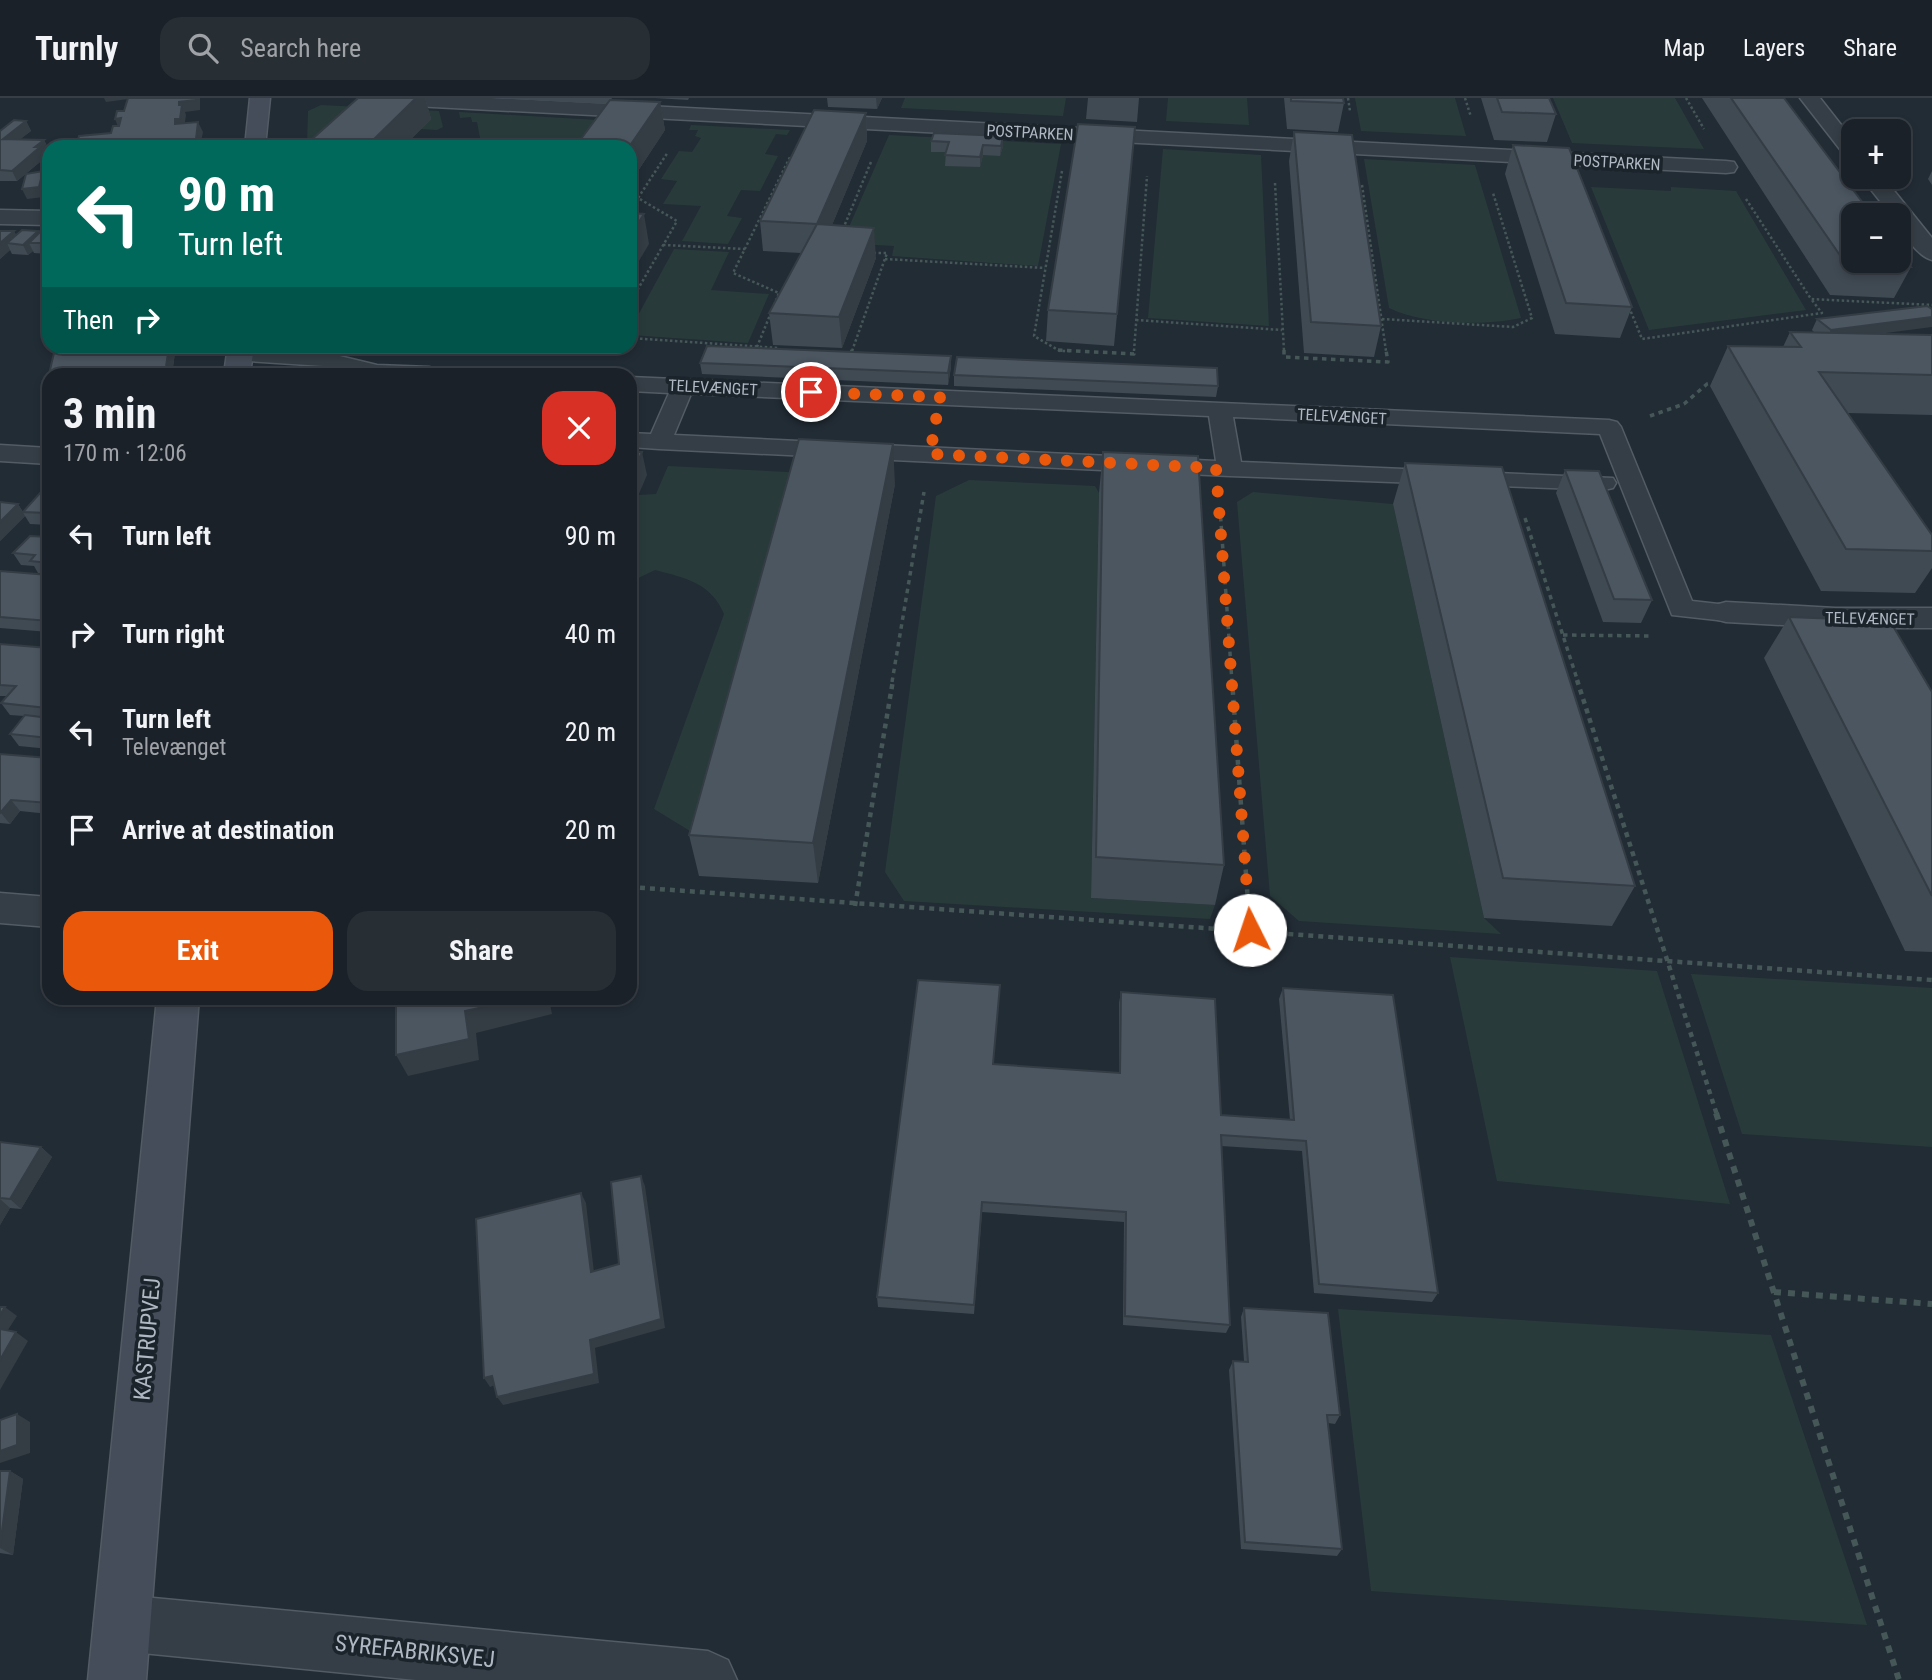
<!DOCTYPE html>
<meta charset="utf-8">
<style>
body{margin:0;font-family:"Roboto Condensed",sans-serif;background:#272e34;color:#f1f3f6;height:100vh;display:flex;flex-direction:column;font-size:26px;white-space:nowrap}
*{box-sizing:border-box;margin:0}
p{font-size:23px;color:#9fa3a8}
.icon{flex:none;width:38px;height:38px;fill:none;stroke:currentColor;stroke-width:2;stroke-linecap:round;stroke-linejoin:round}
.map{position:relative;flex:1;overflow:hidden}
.drawer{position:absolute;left:42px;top:270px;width:595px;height:637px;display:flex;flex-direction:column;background:#1a2128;border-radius:21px;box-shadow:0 4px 10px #0003,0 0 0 2px #383e45}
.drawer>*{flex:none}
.guide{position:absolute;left:42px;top:42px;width:595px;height:214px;border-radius:21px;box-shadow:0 4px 10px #0003,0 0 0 2px #383e45;background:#00695c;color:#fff;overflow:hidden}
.controls{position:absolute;left:1841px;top:21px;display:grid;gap:14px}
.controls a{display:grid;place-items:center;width:70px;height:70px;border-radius:14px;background:#1a2128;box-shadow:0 4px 10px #0003,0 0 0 2px #383e45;font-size:35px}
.pin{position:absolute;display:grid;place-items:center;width:60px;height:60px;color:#fff;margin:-30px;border:4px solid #fff;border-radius:50%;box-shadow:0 2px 7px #0007}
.me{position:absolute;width:77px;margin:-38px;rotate:356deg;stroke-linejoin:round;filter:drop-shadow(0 0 5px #0008)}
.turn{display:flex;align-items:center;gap:24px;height:147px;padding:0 21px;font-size:32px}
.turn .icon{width:91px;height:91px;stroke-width:2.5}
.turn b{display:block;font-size:49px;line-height:60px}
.then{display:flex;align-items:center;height:66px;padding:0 21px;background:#0003;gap:14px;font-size:26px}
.round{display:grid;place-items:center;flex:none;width:74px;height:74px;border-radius:21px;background:#272e34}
.headline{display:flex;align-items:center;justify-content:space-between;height:119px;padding:0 21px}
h1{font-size:42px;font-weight:700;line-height:52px}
.button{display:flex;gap:14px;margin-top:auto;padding:14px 21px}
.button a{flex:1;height:80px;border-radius:21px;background:#ea580c;color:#fff;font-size:28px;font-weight:700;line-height:80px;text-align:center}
.button a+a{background:#272e34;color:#f1f3f6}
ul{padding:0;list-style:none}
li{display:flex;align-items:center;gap:21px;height:98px;padding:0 21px}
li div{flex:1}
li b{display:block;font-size:26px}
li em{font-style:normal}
header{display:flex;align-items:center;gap:42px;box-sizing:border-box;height:98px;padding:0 35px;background:#1a2128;border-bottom:2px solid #383e45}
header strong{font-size:33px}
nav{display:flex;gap:38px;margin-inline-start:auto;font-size:24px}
.search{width:490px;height:63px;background:#272e34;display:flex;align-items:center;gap:18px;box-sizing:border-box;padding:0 24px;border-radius:21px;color:#9fa3a8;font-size:26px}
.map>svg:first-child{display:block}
.green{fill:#283b3a}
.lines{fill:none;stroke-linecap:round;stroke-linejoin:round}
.lane-casing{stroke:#535b64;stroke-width:3}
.street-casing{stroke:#535b64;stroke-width:3}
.secondary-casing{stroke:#535b64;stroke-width:3}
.path-far3{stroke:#465758;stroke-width:2.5;stroke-dasharray:2.5 2.5;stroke-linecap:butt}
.path-far2{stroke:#465758;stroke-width:3.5;stroke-dasharray:4.5 4.5;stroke-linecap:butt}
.path-far1{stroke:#465758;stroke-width:4.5;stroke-dasharray:5 5;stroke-linecap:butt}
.path{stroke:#465758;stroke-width:6;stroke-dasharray:7 7;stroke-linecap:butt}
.lane{fill:#353e46;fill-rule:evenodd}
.street{fill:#353e46;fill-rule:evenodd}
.secondary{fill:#444d59;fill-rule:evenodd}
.wall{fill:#404a53}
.shaded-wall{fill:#343c44}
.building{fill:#4b5661;stroke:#343c44;stroke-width:2}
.route{stroke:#ea580c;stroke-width:12;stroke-dasharray:0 21.6}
.labels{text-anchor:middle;stroke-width:7;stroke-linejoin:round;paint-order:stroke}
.far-street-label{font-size:16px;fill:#b0b8c3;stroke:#1b232b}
.near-street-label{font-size:23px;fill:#b0b8c3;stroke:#1b232b}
</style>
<header>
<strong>Turnly</strong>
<div class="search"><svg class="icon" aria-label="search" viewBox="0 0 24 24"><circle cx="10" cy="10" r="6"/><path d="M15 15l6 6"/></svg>Search here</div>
<nav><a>Map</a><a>Layers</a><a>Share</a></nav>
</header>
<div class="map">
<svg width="1932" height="1582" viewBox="0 0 1932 1582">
<rect width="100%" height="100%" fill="#222c35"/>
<!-- green -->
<path class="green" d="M905,0H1066L1063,18L901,10Z
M1168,0H1247L1249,27L1166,23Z
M1355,0H1455L1466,38L1361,33Z
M1553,0H1675L1704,51L1572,45Z
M321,7L439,13L443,29L437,32L421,31L344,49H307L308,13Z
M459,14L598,22L578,49H465L462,42L480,40L477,24H472L471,19L460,20Z
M691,27L790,32L787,37L776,36L765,56L778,58L760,93L741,92L727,118L742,120L728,146L682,143L701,108L663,106L677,83L661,81L679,53L692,54L701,40L695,38L698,32H689Z
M889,37L1061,46L1038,168L892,158L894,148L842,145Z
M1163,51L1261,57L1269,228L1148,220Z
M1364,61L1475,67L1521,220C1484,228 1424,227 1389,210Z
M1591,89L1671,93V89L1736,93L1806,212L1649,232Z
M674,151L729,154L711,192L769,196L748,245L630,237V232Z
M668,368L807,375L708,744L654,711L724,516C711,485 686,480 655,472L630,484V418L638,397L656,396Z
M969,382L1095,388L1099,395L1091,800L1215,807L1210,821L904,803L885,774L936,398Z
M1253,394L1393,406L1484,820L1501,836L1299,823L1270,798L1237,404Z
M1450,859L1657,873L1730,1106L1497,1083Z
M1691,876L1932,890V1049L1742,1036Z
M1338,1211L1771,1237L1867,1527L1371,1493Z"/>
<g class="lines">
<!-- lane casing -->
<g class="lane-casing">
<path id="lane" d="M241,250L323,254L377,267L429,269L437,271L440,276H359L323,268L233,262L230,257L233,252Z
M630,279L1609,322L1617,324L1621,329L1692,503L1736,508L1740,514L1736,520L1726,523L1672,517L1600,336L1233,319L1241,364L1613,380L1616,385L1613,390L1604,392L1230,378L659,351L630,349V335L651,336L669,295L630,293ZM691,296L1209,318L1216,363L674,337Z"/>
</g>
<!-- street casing -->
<g class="street-casing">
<path id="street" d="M365,0H491L1726,63L1734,64L1737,69L1734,74L1726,75L375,6Z
M1800,0H1820L1853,42V61L1846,59Z
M1861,79H1883L1932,140V162C1917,158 1899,133 1899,117H1891Z
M0,112L49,113V127L0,126Z
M0,347L49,350V366L0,363Z
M1726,504L1835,510H1932V530H1835L1726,524L1715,521L1710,514L1715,507Z
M0,795L49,799V829L0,825Z
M122,1497L708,1553L728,1562L737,1582H416L122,1553L102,1545L94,1525L102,1505Z"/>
</g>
<!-- secondary casing -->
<g class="secondary-casing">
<path id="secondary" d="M250,0H270L265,49H245Z
M228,248H254L250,276H224Z
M157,900H199L146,1582H88Z"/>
</g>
<!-- path-far3 -->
<path class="path-far3" d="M1348,0L1350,13
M1465,0L1471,19
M1686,0L1704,31
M1062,73L1034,238L1060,253H1071
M1275,85L1284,253
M1362,87L1386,253
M1746,101L1811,201L1932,207
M843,131L871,64
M663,147L745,151
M885,161L1045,170
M630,205L677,123L638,100L668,54
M1629,209L1642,241L1822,215L1811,201
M1382,221L1513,229L1532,220L1493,95
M1136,222L1282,232
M630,240L779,250
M757,249L779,195L733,175L790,59
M852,253L887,155H873
M1134,253L1147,78"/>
<!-- path-far2 -->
<path class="path-far2" d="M1058,252L1134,256V252
M1284,252V259L1388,264L1386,252
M851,255L852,252
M1650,318L1684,306L1707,286L1716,284
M1220,410L1232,584
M1525,420L1578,584
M1563,537L1653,538
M892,584L924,394"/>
<!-- path-far1 -->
<path class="path-far1" d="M1232,582L1250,832
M1577,582L1717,1017
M630,789L1932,882
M855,808L893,582"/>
<!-- path -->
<path class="path" d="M1716,1015L1899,1582
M1774,1194L1932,1206"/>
<!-- lane -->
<use href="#lane" class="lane"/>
<!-- street -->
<use href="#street" class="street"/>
<!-- secondary -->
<use href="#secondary" class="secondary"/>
</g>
<!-- wall -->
<path class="wall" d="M358,0H425L431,21L403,49H312L310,43Z
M492,0H612L611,2L660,4L665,32L630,85V49L607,6Z
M655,0H689L688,2Z
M827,0H882L877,11L828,9Z
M1088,0H1139L1137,24L1086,21Z
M1284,0H1343L1344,5L1338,34L1287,31Z
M1481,0H1549L1556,16L1547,44L1494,42Z
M1702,0H1784L1911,169L1894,200L1830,197Z
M866,15L867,43L832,127L876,160L842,250L773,247L769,215L801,155L763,153L760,123Z
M26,23L31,33L20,41L44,42L49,52L44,56L46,59L17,83H0V33Z
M1135,29L1114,248L1046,243L1048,212Z
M1294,34L1381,228L1374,259L1304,255L1289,63Z
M1003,38V48L1000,58L983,57L980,69L945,68L946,54H931V43Z
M1513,47L1632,209L1620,240L1555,236L1505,76Z
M1932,73V87L1928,81Z
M49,125L48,156L34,155L33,153L28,157L12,156L10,152L0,161V133L16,137L38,133L39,135Z
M1817,221L1881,236L1932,237V317L1848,315L1932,437V470L1915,495L1821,493L1710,288L1728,248L1783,249L1790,234H1814L1812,232Z
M62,248H176L172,276H49L65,253Z
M951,258V269L948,287L702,276L700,265Z
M954,277L1218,288L1216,299L954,288Z
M1103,354L1224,767L1215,807L1091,800L1099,395Z
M1405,365L1635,788L1612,828L1484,820L1393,406Z
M1565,372L1652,502L1641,525L1603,524L1556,395Z
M49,385V427L30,426L25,418L0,443V404L18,406L23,414Z
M895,386L818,785L699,778L689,737Z
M49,439V476L38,475L34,468L21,467L13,455Z
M0,473L49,477V534L0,530Z
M1789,519L1932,594V854L1905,853L1764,560Z
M0,546L49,550V651L19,648L10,636L24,618L10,617L1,605L7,598H0Z
M0,656L49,660V716L20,713L10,726L0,725Z
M1283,890L1438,1195L1432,1204L1314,1195L1302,1053L1221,1048L1230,1227L1226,1235L1123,1227L1124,1124L982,1114L974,1216L878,1209L877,1199L994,966L1119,975V905L1121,894L1221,1017L1290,1022L1279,901Z
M0,1044L41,1049L52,1059L21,1111L10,1110L0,1127Z
M1244,1210L1340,1317L1335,1326L1328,1325L1342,1451L1337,1458L1241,1451L1229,1272L1233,1263H1244L1241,1219Z
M0,1373H10L23,1381L13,1457L0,1455Z"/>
<!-- shaded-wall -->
<path class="shaded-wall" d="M104,0H136L106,4Z
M196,0H200V12L185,14L186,17L184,31L175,26L179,4Z
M416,0H425L431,21L403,49H369L368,47Z
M876,0H882L877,11Z
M660,4L665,32L630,85L629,49Z
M866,15L867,43L820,156L817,126Z
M121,20L119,31L115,21Z
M26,23L31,33L8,51L3,41Z
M198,24L203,34L200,49H130Z
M1003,38V48L1000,58L1001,48Z
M44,42L49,52L44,56L46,59L17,83L12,73L35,49Z
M983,47V57L980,69V59Z
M43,73L48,84L44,99L27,101L22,91Z
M644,116L649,146L630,178V138Z
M874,130L876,160L842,250L839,219Z
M14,133L20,143L7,145L10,152L0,161V145Z
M38,133L44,144L49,140V155L48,156L43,145H29L33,153L28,157L23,147Z
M1932,219V229L1825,243L1831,232Z
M169,248H176L172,276H165Z
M951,258V269L948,287V275Z
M121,271L124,276H86Z
M893,346L895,386L818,785L813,745Z
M642,354L647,377L630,417V382Z
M18,406L25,418L0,443V424Z
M11,702L20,713L10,726L1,715Z
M524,900H549L552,916L476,935L479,962L408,978L396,957L465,913Z
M41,1049L52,1059L21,1111L10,1101Z
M641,1078L645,1088L665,1230L595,1250L599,1285L503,1307L497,1299L590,1242L661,1221Z
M581,1095L586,1105L595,1183L591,1174Z
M0,1101L10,1110L0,1127Z
M5,1209L17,1218L4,1238L0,1235V1217Z
M16,1234L28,1243L0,1292V1262Z
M492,1278L498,1286L490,1289L484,1280Z
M17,1316L30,1324V1355L0,1365V1353Z
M10,1373L23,1381L13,1457L0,1450Z"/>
<!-- building -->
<path class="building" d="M128,0H196V2L179,4V7H182L180,21H175V26L198,24L196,41L130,49H76L79,38L111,35L113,28H119L121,20L115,21L117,13H124Z
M358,0H416L368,47L310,43Z
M1291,0H1343L1344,5L1291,3Z
M1497,0H1549L1556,16L1502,14Z
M1731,0H1784L1872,117H1853V163H1899V153L1911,169L1846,166Z
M610,2L660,4L629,49H575Z
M814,12L866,15L817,126L760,123Z
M14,22L26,23L3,41L44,42L35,49H40L12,73L0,72V33Z
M1078,26L1135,29L1117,216L1048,212Z
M1294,34L1352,37L1381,228L1311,224Z
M934,35L1003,38L1001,48L983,47L980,59L945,57L949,44L931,43Z
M1513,47L1569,50L1632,209L1566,205Z
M43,73L39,89L22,91L26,76Z
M630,115L644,116L630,138Z
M49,125V140L43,145H29Z
M817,126L874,130L839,219L769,215Z
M22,132L38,133L23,147L7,145Z
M0,133H14L0,145Z
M1927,208L1932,211V219L1831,232L1817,221Z
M1790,234L1932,237V277L1819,274L1932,437V453L1846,451L1728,248L1801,249Z
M102,248H169L165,276H121V271L86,276H49L54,255Z
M707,248L951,258L948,275L700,265Z
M957,259L1217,270L1218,288L954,277Z
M799,341L893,346L813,745L689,737Z
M630,354H642L630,382Z
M1103,354L1198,358L1224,767L1096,759Z
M1405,365L1502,369L1635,788L1503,780Z
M1565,372L1599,373L1652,502L1614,501Z
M49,385V414L48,415L23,414Z
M0,404L18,406L0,424Z
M30,438L49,439V465L30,463L35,457L13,455Z
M0,473L49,477V523L0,519Z
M1789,519L1890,523L1932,594V798Z
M0,546L49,550V608L47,610L1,605L16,588L0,587Z
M25,617L49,620V640L10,636Z
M0,656L49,660V705L11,702L0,715Z
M918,882L1000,887L993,966L1120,975L1121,894L1215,901L1221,1017L1294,1022L1283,890L1393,897L1438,1195L1319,1186L1306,1043L1221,1037L1230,1227L1125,1218L1126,1114L982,1104L974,1207L877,1199Z
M405,900H524L465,913L469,941L396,957V902Z
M0,1044L41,1049L10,1101L0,1100Z
M641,1078L661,1221L590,1242L594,1276L497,1299L492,1278L484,1280L476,1121L581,1095L591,1174L619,1166L611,1084Z
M0,1209H5L0,1217Z
M1244,1210L1328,1215L1340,1317H1327L1342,1451L1245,1444L1233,1263L1248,1264Z
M0,1231L16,1234L0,1262Z
M17,1316V1347L0,1353V1322Z
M0,1373H10L0,1448Z"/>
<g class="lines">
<!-- route -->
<path class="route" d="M811,294L940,299L930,356L1216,370L1250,832"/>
</g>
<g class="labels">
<!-- far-street labels -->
<g class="far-street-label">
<text transform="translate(1030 34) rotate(3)" y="6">POSTPARKEN</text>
<text transform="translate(1617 64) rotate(3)" y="6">POSTPARKEN</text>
<text transform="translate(713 289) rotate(3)" y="6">TELEVÆNGET</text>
<text transform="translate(1342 318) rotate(3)" y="6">TELEVÆNGET</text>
<text transform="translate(1870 520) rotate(1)" y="6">TELEVÆNGET</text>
</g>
<!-- near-street labels -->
<g class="near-street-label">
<text transform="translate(147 1241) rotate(-85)" y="8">KASTRUPVEJ</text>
<text transform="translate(415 1553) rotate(6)" y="8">SYREFABRIKSVEJ</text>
</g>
</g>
</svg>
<div class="controls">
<a>+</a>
<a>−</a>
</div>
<div class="pin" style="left:811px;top:294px;background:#d93025"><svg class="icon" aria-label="arrive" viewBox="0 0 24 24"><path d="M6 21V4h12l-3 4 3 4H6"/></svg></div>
<svg class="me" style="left:1250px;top:832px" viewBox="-20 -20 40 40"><circle r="19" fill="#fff"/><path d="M0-13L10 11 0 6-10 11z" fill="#ea580c"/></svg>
<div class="guide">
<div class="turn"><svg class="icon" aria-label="left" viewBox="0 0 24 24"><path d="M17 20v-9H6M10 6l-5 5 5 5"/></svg><div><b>90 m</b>Turn left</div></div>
<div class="then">Then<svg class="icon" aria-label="right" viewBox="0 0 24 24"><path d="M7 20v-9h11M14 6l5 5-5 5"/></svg></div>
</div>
<section class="drawer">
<div class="headline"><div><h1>3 min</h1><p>170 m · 12:06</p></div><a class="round" style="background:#d93025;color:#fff"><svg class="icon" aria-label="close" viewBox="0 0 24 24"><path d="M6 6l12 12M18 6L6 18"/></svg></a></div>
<ul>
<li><svg class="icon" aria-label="left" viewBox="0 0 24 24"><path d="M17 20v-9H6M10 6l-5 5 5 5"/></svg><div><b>Turn left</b></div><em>90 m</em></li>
<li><svg class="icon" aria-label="right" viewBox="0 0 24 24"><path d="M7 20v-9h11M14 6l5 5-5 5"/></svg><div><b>Turn right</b></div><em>40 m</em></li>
<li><svg class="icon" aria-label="left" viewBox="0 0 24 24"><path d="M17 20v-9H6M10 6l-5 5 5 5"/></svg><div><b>Turn left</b><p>Televænget</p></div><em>20 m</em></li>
<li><svg class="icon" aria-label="arrive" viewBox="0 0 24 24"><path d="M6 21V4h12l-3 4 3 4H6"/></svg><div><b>Arrive at destination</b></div><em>20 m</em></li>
</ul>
<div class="button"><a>Exit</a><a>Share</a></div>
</section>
</div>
